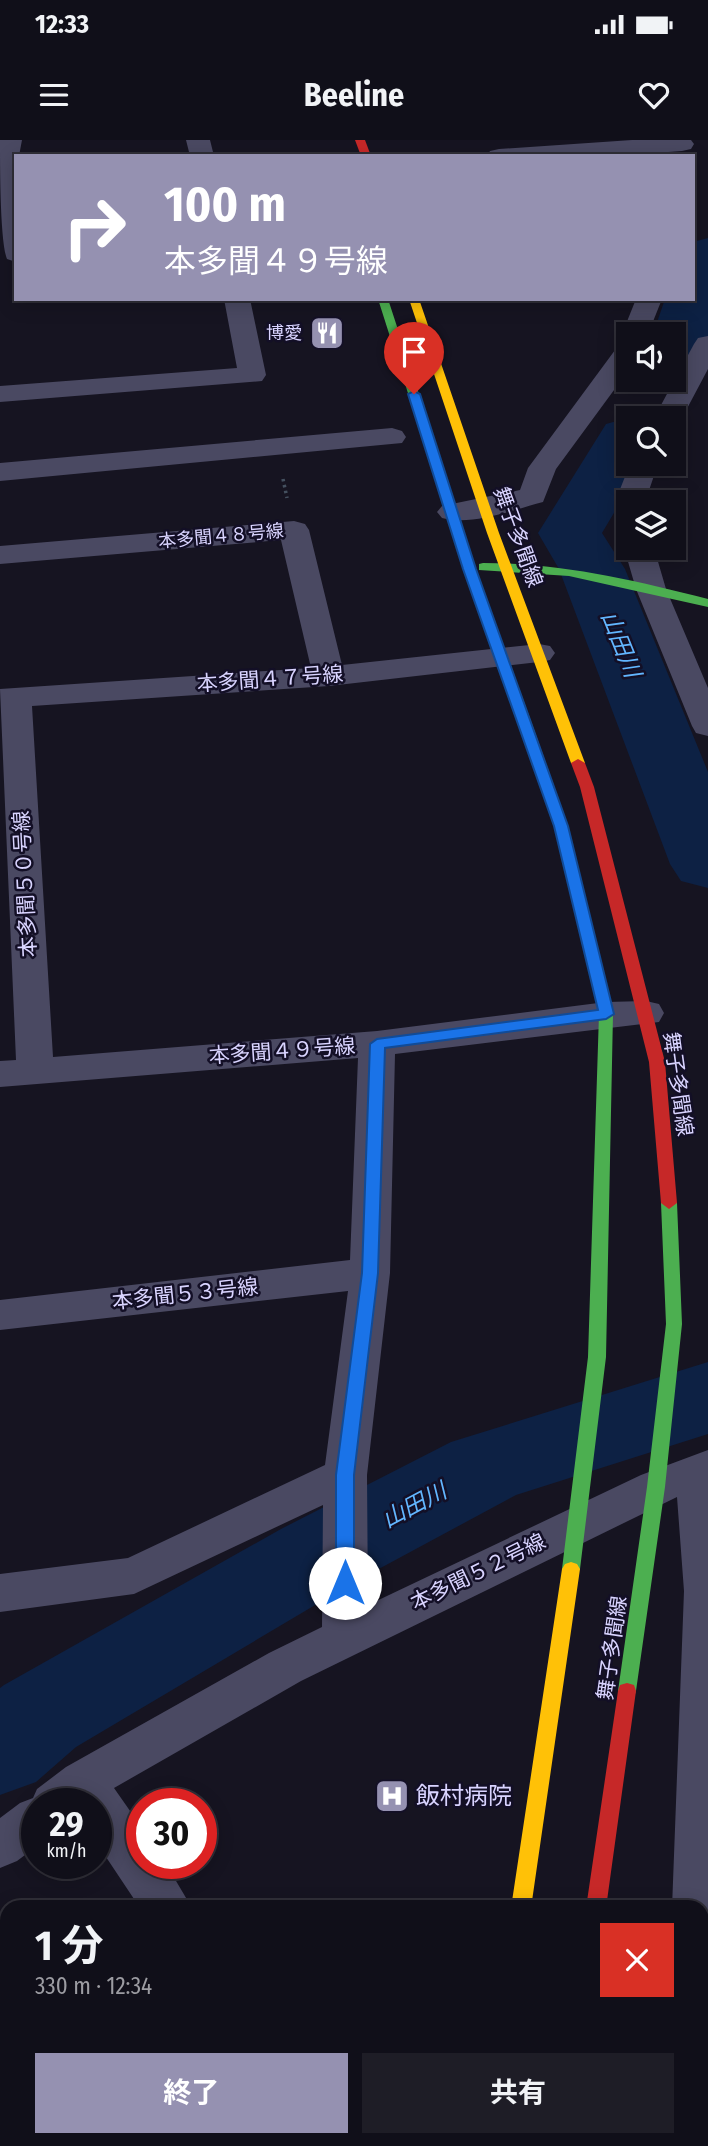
<!DOCTYPE html>
<html lang="ja">
<meta charset="utf-8">
<style>
body{margin:0;font-family:"Fira Sans Condensed","Noto Sans JP",sans-serif;background:#1e1d26;color:#f1f3f6;height:100vh;display:flex;flex-direction:column;font-size:26px;white-space:nowrap}
*{box-sizing:border-box;margin:0}
p{font-size:23px;color:#9c9ca2}
.icon{flex:none;width:38px;height:38px;fill:none;stroke:currentColor;stroke-width:2;stroke-linecap:round;stroke-linejoin:round}
.map{position:relative;flex:1;overflow:hidden}
.side{position:absolute;left:0px;top:1760px;width:709px;height:247px;display:flex;flex-direction:column;background:#100f19;border-radius:21px 21px 0 0;box-shadow:0 4px 18px #0003,0 0 0 2px #302f38}
.side>*{flex:none}
.guide{position:absolute;left:14px;top:14px;width:681px;height:147px;border-radius:0px;box-shadow:0 4px 18px #0003,0 0 0 2px #302f38;background:#9591b1;color:#fff;overflow:hidden}
.buttons{position:absolute;left:616px;top:182px;display:grid;gap:14px}
.buttons a{display:grid;place-items:center;width:70px;height:70px;border-radius:0px;background:#100f19;box-shadow:0 4px 18px #0003,0 0 0 2px #302f38;font-size:35px}
.speed{position:absolute;left:21px;top:1648px;display:flex;gap:14px;font-size:35px;font-weight:700;text-align:center}
.speed>*{display:grid;place-content:center;width:91px;height:91px;border-radius:50%;background:#100f19;box-shadow:0 4px 18px #0003,0 0 0 2px #302f38;line-height:1}
.speed small{font-size:18px;font-weight:400}
.speed .limit{border:10px solid #d22;background:#fff;color:#111}
.pin{position:absolute;display:grid;place-items:center;width:60px;height:60px;color:#fff;margin:-72px -30px;border-radius:50% 50% 50% 0;rotate:-45deg;box-shadow:0 0 7px #0007}
.pin .icon{rotate:45deg}
.me{position:absolute;width:77px;margin:-38px;rotate:0deg;stroke-linejoin:round;filter:drop-shadow(0 0 5px #0008)}
.turn{display:flex;align-items:center;gap:24px;height:147px;padding:0 35px;font-size:32px}
.turn .icon{width:91px;height:91px;stroke-width:2.5}
.turn b{display:block;font-size:49px;line-height:60px}
.round{display:grid;place-items:center;flex:none;width:74px;height:74px;border-radius:0px;background:#1e1d26}
.headline{display:flex;align-items:center;justify-content:space-between;height:119px;padding:0 35px}
h1{font-size:42px;font-weight:700;line-height:52px}
.cta{display:flex;gap:14px;margin-top:auto;padding:14px 35px}
.cta a{flex:1;height:80px;border-radius:0px;background:#9591b1;color:#fff;font-size:28px;font-weight:700;line-height:80px;text-align:center}
.cta a+a{background:#1e1d26;color:#f1f3f6}
.status{display:flex;justify-content:space-between;align-items:center;height:49px;padding:0 35px;background:#100f19;direction:ltr}
.status svg{height:19px;fill:currentColor}
header{display:flex;justify-content:space-between;align-items:center;height:91px;padding:0 35px;background:#100f19;font-size:32px;font-weight:700}
.map>svg:first-child{display:block}
.lines{fill:none;stroke-linecap:round;stroke-linejoin:round}
.river{fill:#0d2144;fill-rule:evenodd}
.path{stroke:#44505f;stroke-width:3.5;stroke-dasharray:2.5 3.5;stroke-linecap:butt}
.street{fill:#4a4962;fill-rule:evenodd}
.fast{fill:#4caf50;fill-rule:evenodd}
.slow{fill:#ffc107;fill-rule:evenodd}
.jam{fill:#c62828;fill-rule:evenodd}
.route{fill:#1a73e8;stroke:#114b97;stroke-width:2}
.labels{text-anchor:middle;stroke-width:5;stroke-linejoin:round;paint-order:stroke}
.far-poi-label{font-size:18px;fill:#d9d4ff;stroke:#130f26;text-anchor:end}
.far-street-label{font-size:18px;fill:#d9d4ff;stroke:#130f26}
.street-label{font-size:21px;fill:#d9d4ff;stroke:#130f26}
.water-label{font-size:23px;font-style:italic;fill:#62b6ff;stroke:#130f26}
.near-poi-label{font-size:24px;fill:#d9d4ff;stroke:#130f26;text-anchor:start}
</style>
<div class="status"><b>12:33</b><svg viewBox="0 0 49 12"><path d="M0 12V9h3v3zM5 12V6h3v6zM10 12V3h3v9zM15 12V0h3v12zM26 1h20v11H26zM47 4h2v5h-2z"/></svg></div>
<header><svg class="icon" aria-label="menu" viewBox="0 0 24 24"><path d="M4 6h16M4 12h16M4 18h16"/></svg>Beeline<svg class="icon" aria-label="heart" viewBox="0 0 24 24"><path d="M12 20l-8-8c-3-5 5-10 8-4 3-6 11-1 8 4z"/></svg></header>
<div class="map">
<svg width="708" height="2006" viewBox="0 0 708 2006">
<rect width="100%" height="100%" fill="#161421"/>
<g class="lines">
<!-- river -->
<path class="river" d="M708,98V208L704,222L695,235L674,240V194H653L665,159H693V102Z
M628,278V324H643L602,393L625,429L708,632V748L681,741L670,724L559,429L538,393L606,284Z
M708,1222V1294L516,1355L349,1445L76,1607L36,1642L0,1655V1548L4,1545L281,1389L451,1302Z"/>
<!-- path -->
<path class="path" d="M283,339L287,358"/>
<!-- street -->
<path class="street" d="M0,0H22L19,16H16V122L7,119C0,102 0,25 0,0Z
M186,0H210L214,16H190Z
M632,0H691L694,4L691,9L682,11L614,16H487L490,11L499,9Z
M224,159H250L266,235L262,241L0,262V246L237,228Z
M636,159H662L648,194H628V200L622,194Z
M708,196V229L682,278L674,285V278H654L694,204L698,198Z
M628,204V231L556,329L543,362C512,370 473,386 442,378L437,372L442,366L520,350L528,328L618,206Z
M392,288L402,291L406,297L402,303L0,341V323Z
M630,324H658L645,362H628V370L620,368L615,362Z
M294,381L305,384L309,390L342,525L539,504L550,506L555,513L550,520L539,522L329,546L32,566L53,917L377,891L606,862L646,861L659,864L664,873L659,882L395,914L390,1133L367,1335L368,1465L641,1335L708,1310V1786L702,1789V1768H672L684,1451L677,1357L301,1541L114,1648L142,1688V1724H166L192,1768H140L96,1702V1664H37V1706L17,1721L0,1728V1678L20,1663L33,1658L37,1649L66,1627L269,1513L322,1487L323,1365L134,1454L0,1472V1434L128,1418L325,1325L348,1151L0,1190V1160L350,1120L358,918L0,947V921L16,920L0,549L311,528L281,400L0,424V406Z
M628,402V408H654L666,449L708,548V596L696,593L692,586L636,449L624,408Z
M702,1971L708,1974V2006H676V2000H702Z
M174,2000H226L225,2006H173Z"/>
<!-- fast -->
<path class="fast" d="M378,159H388L476,429L537,598L535,601H525L523,598L464,429Z
M483,423C560,423 633,440 708,459V467L569,436L479,430V424Z
M591,805L598,810L613,874L606,1217L580,1429L577,1434L571,1436L565,1434L562,1429L588,1217L599,874L584,810Z
M669,1057L677,1063L682,1184L665,1347L636,1551L634,1557L627,1559L620,1557L618,1551L647,1347L666,1184L661,1063Z
M475,2000H497V2006H475Z"/>
<!-- slow -->
<path class="slow" d="M409,159H419L499,393L585,623L583,626L578,627L571,623L487,393Z
M571,1422L577,1424L580,1429L531,1768H511L562,1429L565,1424Z"/>
<!-- jam -->
<path class="jam" d="M355,0H365L371,16H361Z
M530,594L537,598L568,686L598,810L596,813L591,815L584,810L554,686L523,598Z
M578,619L585,623L594,647L665,922L677,1063L669,1069L661,1063L649,922L580,647L571,623Z
M627,1543L634,1545L636,1551L606,1768H586L618,1551L620,1545Z
M552,2000H574L573,2006H551Z"/>
</g>
<!-- route -->
<path class="route" d="M414,251L420,254L476,429L568,686L614,874L606,879L385,908L378,1133L354,1335V1443L351,1448L345,1450L338,1448L336,1443V1335L362,1133L370,904L377,899L598,870L554,686L463,429L408,254Z"/>
<!-- icons -->
<defs>
<g id="restaurant-square" transform="scale(1.75)"><rect x="-9" y="-9" width="18" height="18" rx="4" fill="#9591b1" stroke="#130f26"/><path d="M-5-6h1v4h1v-4h1v4h1v-4h1v5L-1.5 .5V6h-2V.5L-5-1ZM5-6V6H3V1.5H1.5Q1.5-4 5-6Z" fill="#fff"/></g>
<g id="hospital-square" transform="scale(1.75)"><rect x="-9" y="-9" width="18" height="18" rx="4" fill="#9591b1" stroke="#130f26"/><path d="M-5-5h3v3.5h4V-5h3V5h-3V1.5h-4V5h-3Z" fill="#fff"/></g>
</defs>
<g fill-rule="evenodd">
<use href="#restaurant-square" x="327" y="193"/>
<use href="#hospital-square" x="392" y="1656"/>
</g>
<g class="labels">
<!-- far-poi labels -->
<g class="far-poi-label">
<text x="302" y="199">博愛</text>
</g>
<!-- far-street labels -->
<g class="far-street-label">
<text transform="translate(221 396) rotate(-5)" y="6">本多聞４８号線</text>
</g>
<!-- street labels -->
<g class="street-label">
<text transform="translate(518 397) rotate(70)" y="7">舞子多聞線</text>
<text transform="translate(270 539) rotate(-4)" y="7">本多聞４７号線</text>
<text transform="translate(25 744) rotate(-93)" y="7">本多聞５０号線</text>
<text transform="translate(282 911) rotate(-4)" y="7">本多聞４９号線</text>
<text transform="translate(678 944) rotate(82)" y="7">舞子多聞線</text>
<text transform="translate(185 1154) rotate(-6)" y="7">本多聞５３号線</text>
<text transform="translate(478 1432) rotate(-26)" y="7">本多聞５２号線</text>
<text transform="translate(612 1508) rotate(-82)" y="7">舞子多聞線</text>
</g>
<!-- water labels -->
<g class="water-label">
<text transform="translate(621 504) rotate(68)" y="8">山田川</text>
<text transform="translate(414 1365) rotate(-28)" y="8">山田川</text>
</g>
<!-- near-poi labels -->
<g class="near-poi-label">
<text x="416" y="1664">飯村病院</text>
</g>
</g>
</svg>
<div class="buttons">
<a><svg class="icon" aria-label="sound" viewBox="0 0 24 24"><path d="M4 9h4l5-4v14l-5-4H4zM17 9q2 3 0 6"/></svg></a>
<a><svg class="icon" aria-label="search" viewBox="0 0 24 24"><circle cx="10" cy="10" r="6"/><path d="M15 15l6 6"/></svg></a>
<a><svg class="icon" aria-label="layers" viewBox="0 0 24 24"><path d="M12 4l9 5-9 5-9-5zM3 14l9 5 9-5"/></svg></a>
</div>
<div class="speed"><div>29<small>km/h</small></div><div class="limit">30</div></div>
<div class="pin" style="left:414px;top:254px;background:#d93025"><svg class="icon" aria-label="arrive" viewBox="0 0 24 24"><path d="M6 21V4h12l-3 4 3 4H6"/></svg></div>
<svg class="me" style="left:345px;top:1443px" viewBox="-20 -20 40 40"><circle r="19" fill="#fff"/><path d="M0-13L10 11 0 6-10 11z" fill="#1a73e8"/></svg>
<div class="guide">
<div class="turn"><svg class="icon" aria-label="right" viewBox="0 0 24 24"><path d="M7 20v-9h11M14 6l5 5-5 5"/></svg><div><b>100 m</b>本多聞４９号線</div></div>
</div>
<section class="side">
<div class="headline"><div><h1>1 分</h1><p>330 m · 12:34</p></div><a class="round" style="background:#d93025;color:#fff"><svg class="icon" aria-label="close" viewBox="0 0 24 24"><path d="M6 6l12 12M18 6L6 18"/></svg></a></div>
<div class="cta"><a>終了</a><a>共有</a></div>
</section>
</div>
